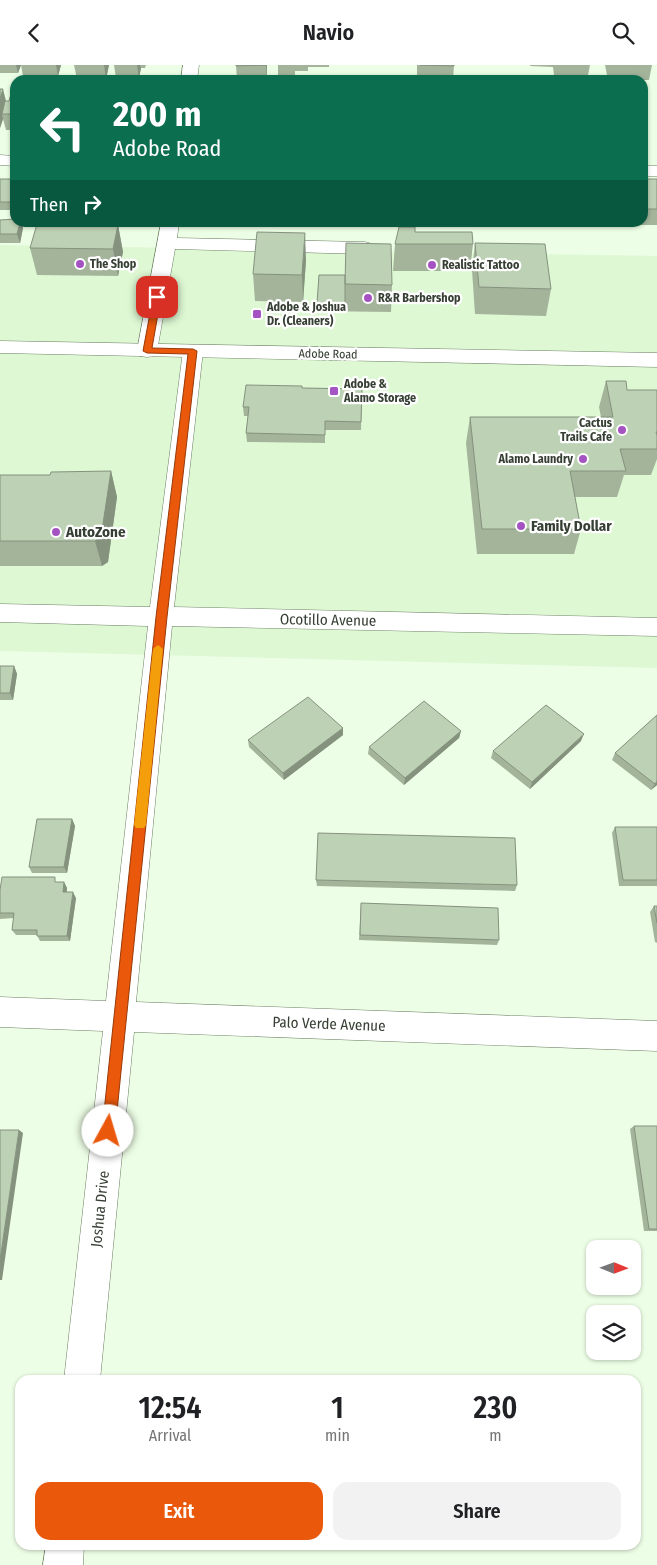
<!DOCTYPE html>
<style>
body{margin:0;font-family:"Fira Sans Condensed",sans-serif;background:#f2f2f2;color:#202124;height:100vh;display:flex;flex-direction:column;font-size:19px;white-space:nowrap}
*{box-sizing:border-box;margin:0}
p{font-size:16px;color:#757577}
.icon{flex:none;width:28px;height:28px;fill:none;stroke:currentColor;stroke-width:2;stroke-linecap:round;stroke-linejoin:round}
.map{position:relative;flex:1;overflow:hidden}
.drawer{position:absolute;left:15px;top:1310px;width:626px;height:175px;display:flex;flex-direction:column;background:#fff;border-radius:15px;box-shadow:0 1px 4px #0004}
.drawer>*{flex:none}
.top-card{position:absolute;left:10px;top:10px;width:638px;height:152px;border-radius:15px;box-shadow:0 1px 4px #0004;background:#0b6e4f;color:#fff;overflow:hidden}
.needle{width:32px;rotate:91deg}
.buttons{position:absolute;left:586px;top:1175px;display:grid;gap:10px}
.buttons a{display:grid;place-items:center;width:55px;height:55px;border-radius:10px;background:#fff;box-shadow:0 1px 4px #0004;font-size:25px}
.pin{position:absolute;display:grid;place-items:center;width:42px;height:42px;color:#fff;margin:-21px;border-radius:10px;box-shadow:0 2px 8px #0006}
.me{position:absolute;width:55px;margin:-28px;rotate:6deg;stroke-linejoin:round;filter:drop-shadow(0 0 4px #0008)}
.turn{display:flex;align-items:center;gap:18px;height:105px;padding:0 20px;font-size:22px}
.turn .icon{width:65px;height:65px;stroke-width:2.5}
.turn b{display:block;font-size:35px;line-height:42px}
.then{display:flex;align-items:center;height:48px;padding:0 20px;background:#0003;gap:10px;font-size:19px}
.eta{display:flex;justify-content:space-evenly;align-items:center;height:85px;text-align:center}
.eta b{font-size:30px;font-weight:600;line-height:35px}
.primary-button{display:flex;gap:10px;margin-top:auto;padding:10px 20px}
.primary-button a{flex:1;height:58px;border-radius:15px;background:#ea580c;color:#fff;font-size:20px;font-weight:600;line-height:58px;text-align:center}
.primary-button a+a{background:#f2f2f2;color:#202124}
header{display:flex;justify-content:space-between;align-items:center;height:65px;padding:0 20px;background:#fff;font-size:22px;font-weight:600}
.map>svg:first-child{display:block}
.built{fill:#def8d3}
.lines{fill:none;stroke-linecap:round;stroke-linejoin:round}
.minor-casing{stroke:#6a7d62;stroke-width:1}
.major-casing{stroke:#6a7d62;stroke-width:1}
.minor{fill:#fff;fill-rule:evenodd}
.major{fill:#fff;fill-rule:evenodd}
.wall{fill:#a3b49b}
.shaded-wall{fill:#84927e}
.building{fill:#bdd1b4;stroke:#84927e}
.route{fill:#ea580c;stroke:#983908}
.slow{fill:#f59e0b}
.poi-dot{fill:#a553c2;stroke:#fff;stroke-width:2}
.labels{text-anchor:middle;stroke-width:4.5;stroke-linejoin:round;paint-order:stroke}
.far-poi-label{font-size:12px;font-weight:bold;fill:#363f33;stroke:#fff;text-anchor:start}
.far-street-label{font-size:12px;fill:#363f33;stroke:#fff}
.poi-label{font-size:15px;font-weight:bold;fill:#363f33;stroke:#fff;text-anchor:start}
.street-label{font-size:15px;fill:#363f33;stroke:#fff}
</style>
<header><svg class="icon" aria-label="back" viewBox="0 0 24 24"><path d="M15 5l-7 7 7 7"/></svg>Navio<svg class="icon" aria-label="search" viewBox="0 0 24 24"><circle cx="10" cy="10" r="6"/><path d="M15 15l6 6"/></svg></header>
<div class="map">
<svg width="657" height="1500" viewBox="0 0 657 1500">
<rect width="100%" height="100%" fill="#edfee6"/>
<!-- built -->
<path class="built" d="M0,180L657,191V603L0,586Z"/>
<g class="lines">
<!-- minor casing -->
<g class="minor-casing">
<path id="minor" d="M183,0H199L197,15H181Z
M0,90L15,91V101L0,100Z
M642,101H657V111H642Z
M161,158H179L177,173L365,177L372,179L374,183L372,187L365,189L175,184L157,286L154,291L147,292L140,291L137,286Z
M193,280L200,281L203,286L174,542L657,553V571L172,561L136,937L657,956V986L134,967L100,1315H64L103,966L0,962V932L106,936L148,561L0,557V539L150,542L183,286L186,281Z
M46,1480H84L83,1500H43Z"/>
</g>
<!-- major casing -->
<g class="major-casing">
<path id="major" d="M0,276L657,288V302L0,288Z"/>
</g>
<!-- minor -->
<use href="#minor" class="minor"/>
<!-- major -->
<use href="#major" class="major"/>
</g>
<!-- wall -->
<path class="wall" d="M0,0H61L58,11H23L21,0L18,8H0Z
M74,0H109L106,14H77Z
M114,0H146L145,3H141L139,13H116Z
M236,0H267V15H237Z
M278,0H329V2H308V6H295V13L278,14Z
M417,0H454L453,15H417Z
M530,0H590L588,10H554L553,2L530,1Z
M605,0H652L649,15H608Z
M15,22V65H6L3,54L0,63V24L6,36H9Z
M0,114H15V145H0Z
M642,114H657V160H638V158H642Z
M0,155L15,158H21L23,163L20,178H0Z
M118,160L123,187L118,211L37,210L30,183Z
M415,167L473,179L470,206H393L395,179Z
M475,178L551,224L546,251L475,249L472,205Z
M306,195L303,237L255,236L253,209Z
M319,210L392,220L391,247L317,246Z
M606,316L627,325H657V394L651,410H624L617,432H575L581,464L574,489H477L466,378L470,352H601L599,342Z
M302,323L362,324L361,365H325V378L247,377L246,368L248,351H244L243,342Z
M111,406L117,432L108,497L102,501H0V410H50Z
M0,601H14L17,609L13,635H0Z
M657,650V720L651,725L612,695L615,688Z
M461,666L459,673L404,720L368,689L369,682Z
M343,670L284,715L249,682L248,675Z
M581,676L530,724L491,693L493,686Z
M72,754L75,761L67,808H32L29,802Z
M615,762H657V821H619L612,768Z
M316,815L517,820L515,826L317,821Z
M58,817H64L67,823V827L76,833L70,876H40L37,870H16L12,865L14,853L0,854V825Z
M361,838L499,875L497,880L359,875Z
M654,841H657V878L655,877L650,847Z
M634,1061H657V1166H644L630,1064Z"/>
<!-- shaded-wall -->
<path class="shaded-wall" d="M16,0H21L18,8Z
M56,0H61L58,11Z
M104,0H109L106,14Z
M137,0H140L141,3L139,13Z
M266,0H267V15Z
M3,24L7,40L2,49L3,54L0,63V34Z
M20,158H21L23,163L20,178L17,169Z
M118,160L123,187L118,211L113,184Z
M305,168L306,195L303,237L302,210Z
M111,406L117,432L108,497L102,501L95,476Z
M14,601L17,609L13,635L10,628Z
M343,663V670L284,715L283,708Z
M461,666L459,673L404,720L405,713Z
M584,669L581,676L530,724L532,717Z
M657,716V720L651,725Z
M72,754L75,761L67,808L64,802Z
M64,817L67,823L66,833L63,827Z
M73,827L76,833L70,876L67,871Z
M19,1065L23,1068L2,1215H0V1195Z"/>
<!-- building -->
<path class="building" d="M236,0H266L236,1Z
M420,0H454V1Z
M13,22H15V49H2L5,36H9Z
M0,24H3L0,34Z
M0,114H15V137H0Z
M642,114H657V144H642Z
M15,154V158H20L17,169H0V155Z
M37,159L118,160L113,184L30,183Z
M399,162H415V167H472L473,179H395Z
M257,167L305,168L302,210L253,209Z
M346,178L391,179L392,220L345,219Z
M475,178L545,179L551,224L479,222Z
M319,210H345V238H317Z
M606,316H626L627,325H657V367H656L657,370V384H620L626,406H570L581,464H482L470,352H613Z
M246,320L302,321V323L362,324L361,357L325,356V370L246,368L249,342H243Z
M111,406L101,472L95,476H0V410H50L51,407Z
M0,601H14L10,628H0Z
M308,632L343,663L283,708L248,675Z
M424,636L461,666L405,713L369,682Z
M546,640L584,669L532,717L493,686Z
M657,650V716L655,719L615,688Z
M37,754H72L64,802H29Z
M615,762H657V815H623Z
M318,768L515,773L517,820L316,815Z
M2,812H55V817H64L63,827H73L67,871H37V865H12L14,848H0V825Z
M361,838L498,843L499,875L360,870Z
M654,841H657V858Z
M634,1061H657V1164H649Z
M0,1065H19L0,1195Z"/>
<!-- route -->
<path class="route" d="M157,229L161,232L152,283L193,284L197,286L167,552L115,1066L113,1071L108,1073L104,1071L102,1066L156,552L188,289L147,288L143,286L153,232Z"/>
<!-- slow -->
<path class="slow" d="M158,580L163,584L146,760L144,763H136L134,760L153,584Z"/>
<!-- markers -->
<g class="poi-dot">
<circle cx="80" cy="199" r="5"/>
<circle cx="432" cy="200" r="5"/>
<circle cx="368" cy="233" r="5"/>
<rect x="252" y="244" width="10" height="10" rx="2.5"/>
<rect x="329" y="321" width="10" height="10" rx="2.5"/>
<circle cx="622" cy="365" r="5"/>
<circle cx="583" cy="394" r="5"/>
<circle cx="521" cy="461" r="5"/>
<circle cx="56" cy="467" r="5"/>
</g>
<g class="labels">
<!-- far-poi labels -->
<g class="far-poi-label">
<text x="90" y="203">The Shop</text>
<text x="442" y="204">Realistic Tattoo</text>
<text x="378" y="237">R&amp;R Barbershop</text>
<text x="267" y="246">Adobe &amp; Joshua<tspan x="267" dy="14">Dr. (Cleaners)</tspan></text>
<text x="344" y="323">Adobe &amp;<tspan x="344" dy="14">Alamo Storage</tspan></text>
<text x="612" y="362" text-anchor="end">Cactus<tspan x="612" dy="14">Trails Cafe</tspan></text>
<text x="573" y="398" text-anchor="end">Alamo Laundry</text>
</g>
<!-- far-street labels -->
<g class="far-street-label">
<text transform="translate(328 289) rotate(1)" y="4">Adobe Road</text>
</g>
<!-- poi labels -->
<g class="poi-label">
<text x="531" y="466">Family Dollar</text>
<text x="66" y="472">AutoZone</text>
</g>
<!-- street labels -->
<g class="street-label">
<text transform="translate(328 555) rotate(1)" y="5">Ocotillo Avenue</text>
<text transform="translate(329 959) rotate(2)" y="5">Palo Verde Avenue</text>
<text transform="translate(100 1144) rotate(-84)" y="5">Joshua Drive</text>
</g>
</g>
</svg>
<div class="buttons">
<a><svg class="needle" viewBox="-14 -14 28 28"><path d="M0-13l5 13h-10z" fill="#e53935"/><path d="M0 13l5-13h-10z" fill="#757577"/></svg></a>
<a><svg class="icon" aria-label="layers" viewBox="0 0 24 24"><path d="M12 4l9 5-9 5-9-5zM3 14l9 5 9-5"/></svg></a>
</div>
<div class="pin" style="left:157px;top:232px;background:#d93025"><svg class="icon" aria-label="arrive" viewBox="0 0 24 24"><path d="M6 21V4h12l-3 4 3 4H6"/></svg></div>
<svg class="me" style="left:108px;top:1066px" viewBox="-20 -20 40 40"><circle r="19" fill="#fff"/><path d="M0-13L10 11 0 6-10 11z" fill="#ea580c"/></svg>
<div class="top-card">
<div class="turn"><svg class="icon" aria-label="left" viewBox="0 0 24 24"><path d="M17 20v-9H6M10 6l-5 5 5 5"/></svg><div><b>200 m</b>Adobe Road</div></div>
<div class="then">Then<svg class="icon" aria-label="right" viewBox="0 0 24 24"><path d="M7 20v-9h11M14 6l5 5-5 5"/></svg></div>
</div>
<section class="drawer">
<div class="eta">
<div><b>12:54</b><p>Arrival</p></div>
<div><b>1</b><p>min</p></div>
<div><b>230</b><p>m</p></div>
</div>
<div class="primary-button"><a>Exit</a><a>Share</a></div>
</section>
</div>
